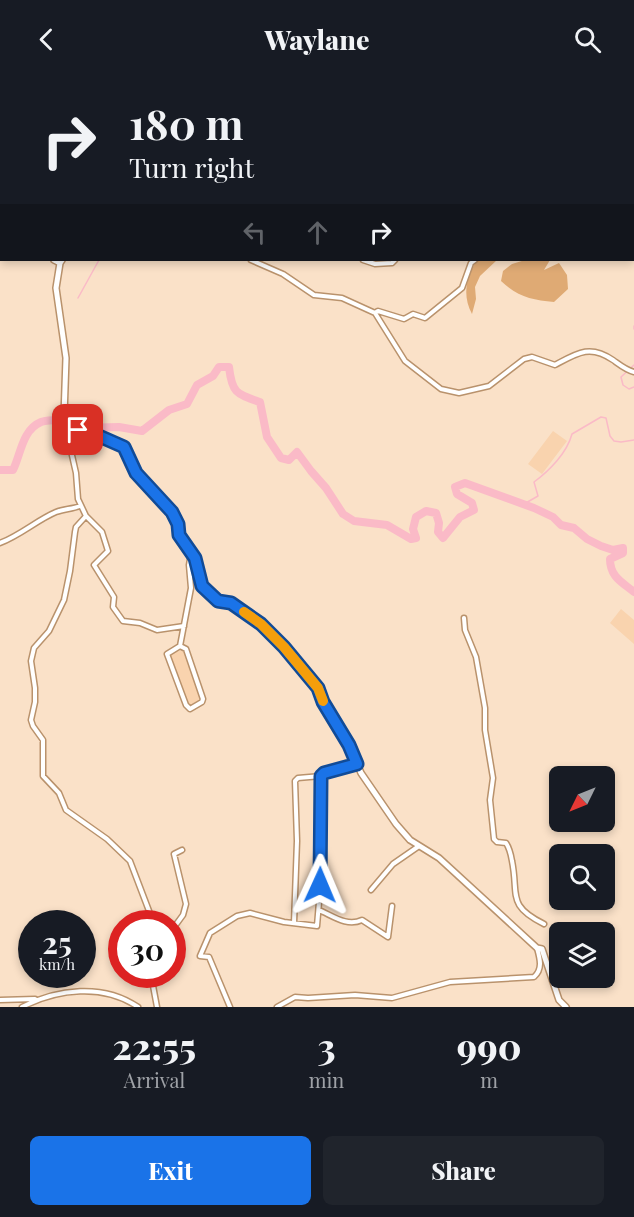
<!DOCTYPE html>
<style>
body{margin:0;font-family:"Playfair Display",serif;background:#20242c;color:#f1f3f6;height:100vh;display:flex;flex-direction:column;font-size:22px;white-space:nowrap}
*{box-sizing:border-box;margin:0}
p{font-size:20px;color:#9ea1a6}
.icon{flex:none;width:33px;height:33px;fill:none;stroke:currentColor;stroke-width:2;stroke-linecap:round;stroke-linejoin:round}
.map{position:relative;height:929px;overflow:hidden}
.sheet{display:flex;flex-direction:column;background:#171b24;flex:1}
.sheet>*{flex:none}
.banner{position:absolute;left:0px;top:0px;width:634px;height:183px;box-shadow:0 3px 9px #0003;background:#171b24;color:#f1f3f6;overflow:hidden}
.needle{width:39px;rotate:227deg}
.fabs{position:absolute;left:549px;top:688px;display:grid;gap:12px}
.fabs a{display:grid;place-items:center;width:66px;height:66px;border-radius:9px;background:#171b24;box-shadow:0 3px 9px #0003;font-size:30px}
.speed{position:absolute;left:18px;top:832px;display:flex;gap:12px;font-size:30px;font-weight:700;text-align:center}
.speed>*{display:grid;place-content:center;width:78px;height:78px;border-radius:50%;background:#171b24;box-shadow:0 3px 9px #0003;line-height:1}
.speed small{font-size:15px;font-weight:400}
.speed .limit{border:9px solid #d22;background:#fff;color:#111}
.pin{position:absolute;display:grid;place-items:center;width:51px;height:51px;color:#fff;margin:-26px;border-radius:12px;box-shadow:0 3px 9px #0006}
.me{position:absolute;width:66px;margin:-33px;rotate:1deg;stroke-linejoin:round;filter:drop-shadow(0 0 4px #0008)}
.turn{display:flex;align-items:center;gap:21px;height:126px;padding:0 30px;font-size:27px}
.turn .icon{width:78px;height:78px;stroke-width:2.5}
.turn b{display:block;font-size:42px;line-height:51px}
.lanes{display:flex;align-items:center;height:57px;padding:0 30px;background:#0003;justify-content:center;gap:30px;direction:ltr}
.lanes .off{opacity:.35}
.eta{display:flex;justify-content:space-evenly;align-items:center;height:102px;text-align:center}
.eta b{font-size:36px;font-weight:800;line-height:42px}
.button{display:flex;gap:12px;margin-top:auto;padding:12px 30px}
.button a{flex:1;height:69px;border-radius:9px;background:#1a73e8;color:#fff;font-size:24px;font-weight:800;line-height:69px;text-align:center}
.button a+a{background:#20242c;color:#f1f3f6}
header{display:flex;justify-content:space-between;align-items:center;height:78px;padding:0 30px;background:#171b24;font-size:27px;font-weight:800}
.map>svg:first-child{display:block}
.built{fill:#f9d3ae}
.green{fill:#dfaa74}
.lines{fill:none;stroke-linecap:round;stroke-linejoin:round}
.stream{stroke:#fabac7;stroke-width:1.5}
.river{stroke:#fabac7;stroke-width:8}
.street-casing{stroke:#b9926c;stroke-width:7}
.secondary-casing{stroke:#b9926c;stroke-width:8}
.street{stroke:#fff;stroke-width:4}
.secondary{stroke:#fff;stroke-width:5}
.route-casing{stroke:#114b97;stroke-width:15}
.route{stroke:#1a73e8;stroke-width:10}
.slow{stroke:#f59e0b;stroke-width:10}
</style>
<header><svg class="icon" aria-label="back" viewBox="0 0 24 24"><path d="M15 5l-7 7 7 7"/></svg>Waylane<svg class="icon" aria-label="search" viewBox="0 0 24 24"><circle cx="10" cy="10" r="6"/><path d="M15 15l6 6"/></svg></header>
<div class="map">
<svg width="634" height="929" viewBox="0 0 634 929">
<rect width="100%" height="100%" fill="#fae1c8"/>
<!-- built -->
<path class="built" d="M553,353L567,363L542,396L528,386Z
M621,531L634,542V566L610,545Z
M185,571L203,623L188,628L170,576Z"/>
<!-- green -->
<path class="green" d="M477,182H497L480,198L475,209L476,221L472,236C462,217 466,200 477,182Z
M525,182H550L544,192L559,185L567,197L568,211L554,224C532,222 518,219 501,203L503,193L512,186Z"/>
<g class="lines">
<!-- stream -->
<path class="stream" d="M212,0L213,2
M78,220L99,182
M634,248V251
M634,287L621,299L623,307L629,311L634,309
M524,426L538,418L534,404C549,393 567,375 572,356L601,339L606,340L610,358L614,363L621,364L634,362"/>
<!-- river -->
<path class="river" d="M0,392H13C21,376 22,352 41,344C49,341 61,342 69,342L79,350L119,349L142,353L169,332L187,326L197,307L213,298L219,289H229C232,315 236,316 260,324L267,359L281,380L289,382L297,374L311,393L326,410L343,436L354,443L387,447L411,461L416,460L413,451L416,439L426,433L436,435L439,445L438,454L443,460L460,439L474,432L472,425L457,416L455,409L465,405L534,430L553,439L561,447L574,450L587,461L601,468L613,472L623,470V475L610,481C610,499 622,504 634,514"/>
<!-- street casing -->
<g class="street-casing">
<path id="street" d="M627,0L628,2
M194,2V0
M272,2L273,0
M596,2L597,0
M633,7L634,8
M251,182L283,196L314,217L342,220L375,235L405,283L441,311L459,315L489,308L524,281L532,279L555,287C577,275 590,266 613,282C620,287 626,292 634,294
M363,182L375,186L392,185L395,182
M375,235L378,233L404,241L413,236L425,240L462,210L471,185L475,182
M66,351L76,395L78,421L86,438L76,449L75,454L70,493L64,522L49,553L34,570L31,583L35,610V624L31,642L33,648L43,662V698L59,715L66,732L107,761L130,783L154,846
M86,438L102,454L108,473L94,487L114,519L113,529L123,543L140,545L157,552L184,548
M0,465C21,457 37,442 56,434C64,431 72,431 80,428
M464,540L465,552L476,579L485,630V652L493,700L490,722L494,761L497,764L506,765C510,771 511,777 512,783C519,817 506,827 544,846
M180,568L186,571L203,621L202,624L190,631L186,627L167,576L180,568L191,510L189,487L191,476
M371,812L393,786L419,768
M319,832C333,838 347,849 362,842L388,859L392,828
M294,845L297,763L295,703L298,700L321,698
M172,852L183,837L186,826L174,776L182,772
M151,897L157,929
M0,922L35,921
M22,929C57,911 103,905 138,929
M230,929L209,879L200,878L210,855L237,838L250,835L284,844L317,848L319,824L321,698L324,695L357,686
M277,929L295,919L308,920L355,917L392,920L450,904L534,899C543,891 540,881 537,870"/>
</g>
<!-- secondary casing -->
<g class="secondary-casing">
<path id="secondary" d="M585,2L588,0
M0,170H2
M54,182L60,185L62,182
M60,185L56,210L66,280L64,338L66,351L90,354L124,369L136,395L172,434L178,446L179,457L195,480L202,508L218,523L231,525L261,546L284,569L318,610L323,624L349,667L361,695L396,746L410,762L439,780L537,870L542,871L559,922L566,929"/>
</g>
<!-- street -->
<use href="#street" class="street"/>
<!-- secondary -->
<use href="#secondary" class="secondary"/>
</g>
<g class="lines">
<!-- route casing -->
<g class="route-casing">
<path id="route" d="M78,352L90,354L124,369L136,395L172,434L178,446L179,457L195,480L202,508L218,523L231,525L261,546L284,569L318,610L323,624L349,667L357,686L324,695L321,698L320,807"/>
</g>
<!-- route -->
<use href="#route" class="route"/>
<!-- slow -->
<path class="slow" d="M244,534L261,546L284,569L318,610L323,623"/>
</g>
</svg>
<div class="fabs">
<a><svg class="needle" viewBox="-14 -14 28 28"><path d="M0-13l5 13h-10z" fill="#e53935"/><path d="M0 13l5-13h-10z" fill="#9ea1a6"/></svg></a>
<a><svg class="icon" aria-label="search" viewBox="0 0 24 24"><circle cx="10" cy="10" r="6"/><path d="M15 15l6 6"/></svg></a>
<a><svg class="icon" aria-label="layers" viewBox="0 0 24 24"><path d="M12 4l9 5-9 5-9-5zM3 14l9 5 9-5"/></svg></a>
</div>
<div class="speed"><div>25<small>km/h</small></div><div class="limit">30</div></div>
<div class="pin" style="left:78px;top:352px;background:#d93025"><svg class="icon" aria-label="arrive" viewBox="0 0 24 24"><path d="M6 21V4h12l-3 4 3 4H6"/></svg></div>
<svg class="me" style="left:320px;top:807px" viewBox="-20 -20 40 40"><path d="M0-17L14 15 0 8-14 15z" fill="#1a73e8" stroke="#fff" stroke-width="4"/></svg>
<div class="banner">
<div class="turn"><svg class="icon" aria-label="right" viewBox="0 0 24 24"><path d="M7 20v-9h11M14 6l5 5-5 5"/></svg><div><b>180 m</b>Turn right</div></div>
<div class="lanes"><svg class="icon off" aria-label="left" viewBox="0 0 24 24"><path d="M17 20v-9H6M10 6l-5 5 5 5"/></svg><svg class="icon off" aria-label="ahead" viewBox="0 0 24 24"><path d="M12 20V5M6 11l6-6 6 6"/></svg><svg class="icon" aria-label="right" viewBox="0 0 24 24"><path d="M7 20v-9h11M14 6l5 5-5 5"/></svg></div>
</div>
</div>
<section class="sheet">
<div class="eta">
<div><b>22:55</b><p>Arrival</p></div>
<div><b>3</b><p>min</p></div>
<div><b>990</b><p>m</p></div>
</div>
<div class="button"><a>Exit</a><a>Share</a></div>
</section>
